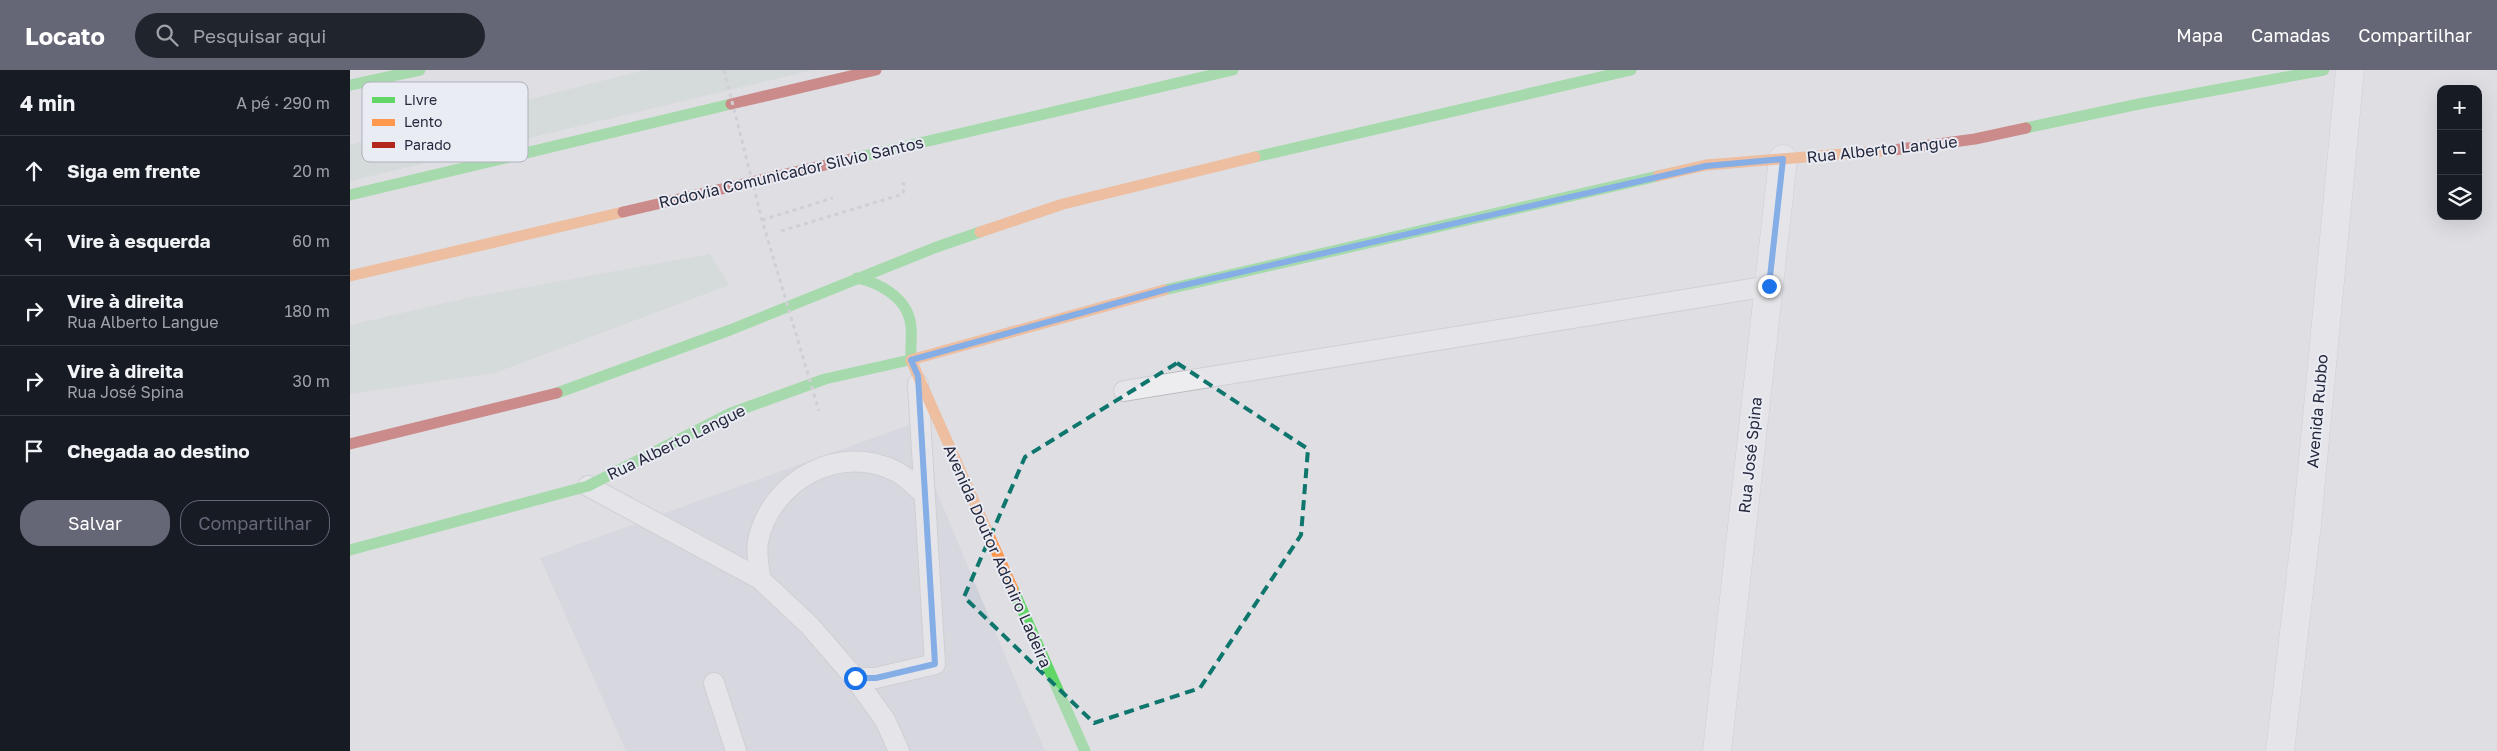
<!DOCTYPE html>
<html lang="pt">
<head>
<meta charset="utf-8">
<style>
	:root { --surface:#171b24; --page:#20242c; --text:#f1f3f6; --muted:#9ea1a6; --line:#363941; --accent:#666776 }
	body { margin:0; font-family:"Golos Text",sans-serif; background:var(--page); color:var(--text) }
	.controls { position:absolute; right:15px; top:15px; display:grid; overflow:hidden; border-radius:10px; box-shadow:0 5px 20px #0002 }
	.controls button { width:45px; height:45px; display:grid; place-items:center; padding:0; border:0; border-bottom:1px solid var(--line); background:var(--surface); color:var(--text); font:25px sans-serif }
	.stop { position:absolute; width:15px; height:15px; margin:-11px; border:4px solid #1a73e8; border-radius:50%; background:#fff }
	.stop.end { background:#1a73e8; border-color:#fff; box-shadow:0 1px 5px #0008 }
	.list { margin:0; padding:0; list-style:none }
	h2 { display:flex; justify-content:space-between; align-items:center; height:65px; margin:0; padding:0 20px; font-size:21px }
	h2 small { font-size:16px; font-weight:400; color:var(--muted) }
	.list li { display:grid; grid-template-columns:32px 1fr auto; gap:15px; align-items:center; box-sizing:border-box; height:70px; padding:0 20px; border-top:1px solid var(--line) }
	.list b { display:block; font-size:19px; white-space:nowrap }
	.list p { margin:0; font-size:16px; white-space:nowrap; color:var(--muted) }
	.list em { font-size:16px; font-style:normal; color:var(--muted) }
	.actions { display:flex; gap:10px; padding:15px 20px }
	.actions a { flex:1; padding:11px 0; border:1px solid var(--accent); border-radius:20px; text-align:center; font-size:18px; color:var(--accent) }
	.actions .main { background:var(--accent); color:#fff }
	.icon { flex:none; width:28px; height:28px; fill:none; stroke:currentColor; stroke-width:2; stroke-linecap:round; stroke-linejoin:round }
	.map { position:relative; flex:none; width:2147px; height:681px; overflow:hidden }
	header { display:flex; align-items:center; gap:30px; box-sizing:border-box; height:70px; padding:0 25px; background:var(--accent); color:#fff }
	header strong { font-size:24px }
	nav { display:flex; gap:28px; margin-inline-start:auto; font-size:18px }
	.search { width:350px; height:45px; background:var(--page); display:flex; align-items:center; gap:12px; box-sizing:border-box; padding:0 18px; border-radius:28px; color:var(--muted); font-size:19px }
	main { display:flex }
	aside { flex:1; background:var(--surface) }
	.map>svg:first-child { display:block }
	.built { fill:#cfd1da }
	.green { fill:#cbd6ce }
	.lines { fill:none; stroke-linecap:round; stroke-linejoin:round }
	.lane-casing { stroke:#bcbcc1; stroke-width:22 }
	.street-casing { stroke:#bcbcc1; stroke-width:29 }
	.path { stroke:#bdbdc3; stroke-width:3; stroke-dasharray:4 4; stroke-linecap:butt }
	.lane { stroke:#ededf0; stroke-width:20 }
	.street { stroke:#ededf0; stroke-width:28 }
	.fast { stroke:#63d668; stroke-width:11 }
	.slow { stroke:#ff974d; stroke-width:11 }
	.jam { stroke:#b3261e; stroke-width:11 }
	.path-bridge { stroke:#bdbdc3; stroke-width:3; stroke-dasharray:4 4; stroke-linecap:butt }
	.route { stroke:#1a73e8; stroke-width:6 }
	.marked { fill:none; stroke:#0f766e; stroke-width:4; stroke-dasharray:10 6; stroke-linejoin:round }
	.labels { text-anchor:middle; stroke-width:4; stroke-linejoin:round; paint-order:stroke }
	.street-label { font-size:16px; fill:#26273c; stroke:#eaecf4 }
	.key { fill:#eaecf4; stroke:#afb1bd; stroke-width:1 }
	.key-label { font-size:14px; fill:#26273c }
</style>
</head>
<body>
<header>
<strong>Locato</strong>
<div class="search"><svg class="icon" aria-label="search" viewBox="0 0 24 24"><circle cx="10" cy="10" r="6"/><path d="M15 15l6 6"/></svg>Pesquisar aqui</div>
<nav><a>Mapa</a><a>Camadas</a><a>Compartilhar</a></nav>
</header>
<main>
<aside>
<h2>4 min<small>A pé · 290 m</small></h2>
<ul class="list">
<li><svg class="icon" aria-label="ahead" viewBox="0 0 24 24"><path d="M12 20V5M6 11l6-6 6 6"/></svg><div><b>Siga em frente</b></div><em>20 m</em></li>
<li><svg class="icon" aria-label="left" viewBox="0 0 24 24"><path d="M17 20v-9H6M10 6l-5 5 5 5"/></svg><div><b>Vire à esquerda</b></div><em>60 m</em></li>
<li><svg class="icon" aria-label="right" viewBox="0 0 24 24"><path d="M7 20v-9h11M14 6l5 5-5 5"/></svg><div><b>Vire à direita</b><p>Rua Alberto Langue</p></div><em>180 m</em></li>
<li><svg class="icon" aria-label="right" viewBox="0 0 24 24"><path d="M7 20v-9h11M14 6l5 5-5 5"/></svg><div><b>Vire à direita</b><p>Rua José Spina</p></div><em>30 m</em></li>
<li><svg class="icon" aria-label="arrive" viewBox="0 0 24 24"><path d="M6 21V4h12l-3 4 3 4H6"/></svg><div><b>Chegada ao destino</b></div></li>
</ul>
<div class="actions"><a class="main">Salvar</a><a>Compartilhar</a></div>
</aside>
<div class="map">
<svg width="2147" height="681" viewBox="0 0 2147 681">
	<rect width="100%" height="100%" fill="#dedee3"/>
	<!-- built -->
	<path class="built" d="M559,355l136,326h-419l-86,-193z"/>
	<!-- green -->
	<path class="green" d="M295,0h168l-463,111v-36z
		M360,184l19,31 -234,88 -145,21v-69l117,-27z"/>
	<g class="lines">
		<defs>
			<path id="lane" d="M774,321l645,-105
				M238,416l172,93 50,47 45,52 30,42 14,31
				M410,509c-1,-11 -4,-26 -2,-38 13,-61 82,-99 139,-69 10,5 19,15 27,22
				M505,608h21l59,-14 -17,-280
				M364,613l22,68"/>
			<path id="street" d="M1367,681l66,-592
				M1930,681l27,-228 43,-453"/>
		</defs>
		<!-- lane casing -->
		<use href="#lane" class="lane-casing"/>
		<!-- street casing -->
		<use href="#street" class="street-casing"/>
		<!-- path -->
		<path class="path" d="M412,150l71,-22
			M431,161l122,-37 1,-10 -5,-2"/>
		<!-- lane -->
		<use href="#lane" class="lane"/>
		<!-- street -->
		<use href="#street" class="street"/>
		<!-- fast -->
		<path class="fast" d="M0,15l70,-15
			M1676,58l113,-24 185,-34
			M905,87l376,-87
			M501,89l382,-89
			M0,125l381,-91
			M507,208c22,5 47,18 53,42 3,13 0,27 1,40
			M814,220l494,-114
			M207,323l173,-63 204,-82 46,-16
			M0,480l238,-64 143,-73 94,-34 89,-20
			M663,519l72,162"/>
		<!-- slow -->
		<path class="slow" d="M1308,106l48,-11 187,-15
			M630,162l83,-28 192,-47
			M0,206l273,-64
			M564,289l250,-69
			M561,290l102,229"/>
		<!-- jam -->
		<path class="jam" d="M381,34l145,-34
			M1543,80l82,-11 51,-11
			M273,142l228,-53
			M0,374l207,-51"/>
		<!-- path-bridge -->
		<path class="path-bridge" d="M374,0l38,150 57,191"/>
	</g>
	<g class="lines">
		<!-- route -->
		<path class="route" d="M505,608h21l59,-14 -17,-288 -7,-16 260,-72 535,-122 77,-7 -14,127"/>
	</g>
	<!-- marked area -->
	<path d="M0 0H2147V681H0ZM827,293l131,86 -7,86 -101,153 -106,35 -130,-126 61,-140z" fill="#dedee3" fill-opacity=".55" fill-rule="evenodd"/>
	<path class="marked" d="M827,293l131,86 -7,86 -101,153 -106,35 -130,-126 61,-140z"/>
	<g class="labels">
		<!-- street labels -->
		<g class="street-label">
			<text transform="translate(1532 79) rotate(-6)" y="6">Rua Alberto Langue</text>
			<text transform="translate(441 102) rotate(-13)" y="6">Rodovia Comunicador Silvio Santos</text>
			<text transform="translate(1967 341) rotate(-85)" y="6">Avenida Rubbo</text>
			<text transform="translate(326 372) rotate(-26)" y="6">Rua Alberto Langue</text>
			<text transform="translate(1400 385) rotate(-84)" y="6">Rua José Spina</text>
			<text transform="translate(648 486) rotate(66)" y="6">Avenida Doutor Adoniro Ladeira</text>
		</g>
	</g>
	<!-- legend -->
	<rect x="12" y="12" width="166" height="80" rx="8" class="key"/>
	<rect x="22" y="27" width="23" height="6" fill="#63d668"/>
	<rect x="22" y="49" width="23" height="7" fill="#ff974d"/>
	<rect x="22" y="72" width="23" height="6" fill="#b3261e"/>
	<g class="key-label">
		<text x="54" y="35">Livre</text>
		<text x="54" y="57">Lento</text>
		<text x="54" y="80">Parado</text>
	</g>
</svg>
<div class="controls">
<button>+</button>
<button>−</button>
<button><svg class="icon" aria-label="layers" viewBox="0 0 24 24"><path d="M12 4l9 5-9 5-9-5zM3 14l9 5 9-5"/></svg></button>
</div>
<div class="stop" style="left:505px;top:608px"></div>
<div class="stop end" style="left:1419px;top:216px"></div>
</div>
</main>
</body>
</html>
